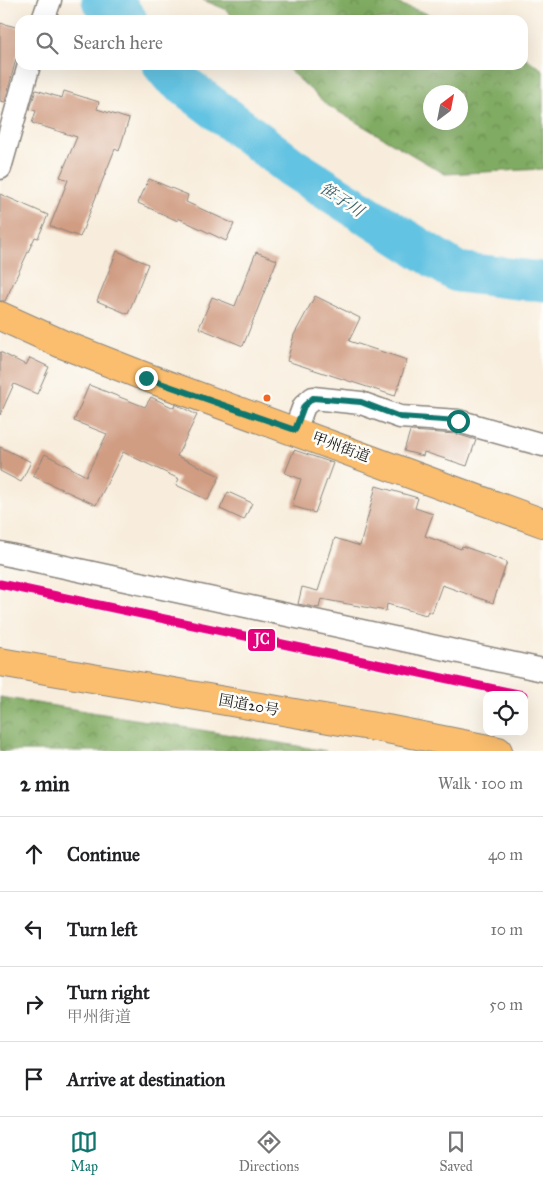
<!DOCTYPE html>
<html lang="en">
<head>
<meta charset="utf-8">
<style>
	:root { --surface:#fff; --page:#f2f2f2; --text:#202124; --muted:#757577; --line:#e0e0e0; --accent:#0f766e }
	body { margin:0; font-family:"IM FELL Great Primer","Noto Serif JP",serif; background:var(--page); color:var(--text) }
	.controls { position:absolute; right:15px; bottom:15px; display:grid; overflow:hidden; border-radius:10px; box-shadow:0 5px 20px #0002 }
	.controls button { width:45px; height:45px; display:grid; place-items:center; padding:0; border:0; border-bottom:1px solid var(--line); background:var(--surface); color:var(--text); font:25px sans-serif }
	.compass { position:absolute; left:423px; top:85px; width:45px; height:45px; border-radius:50%; background:var(--surface); box-shadow:0 5px 20px #0002; rotate:32deg }
	.stop { position:absolute; width:15px; height:15px; margin:-11px; border:4px solid #0f766e; border-radius:50%; background:#fff }
	.stop.end { background:#0f766e; border-color:#fff; box-shadow:0 1px 5px #0008 }
	.list { margin:0; padding:0; list-style:none }
	h2 { display:flex; justify-content:space-between; align-items:center; height:65px; margin:0; padding:0 20px; font-size:21px }
	h2 small { font-size:16px; font-weight:400; color:var(--muted) }
	.list li { display:grid; grid-template-columns:32px 1fr auto; gap:15px; align-items:center; box-sizing:border-box; height:75px; padding:0 20px; border-top:1px solid var(--line) }
	.list b { display:block; font-size:19px; white-space:nowrap }
	.list p { margin:0; font-size:16px; white-space:nowrap; color:var(--muted) }
	.list em { font-size:16px; font-style:normal; color:var(--muted) }
	.icon { flex:none; width:28px; height:28px; fill:none; stroke:currentColor; stroke-width:2; stroke-linecap:round; stroke-linejoin:round }
	.map { position:relative; flex:none; width:543px; height:751px; overflow:hidden }
	.search { position:absolute; background:var(--surface); box-shadow:0 5px 20px #0002; left:15px; right:15px; top:15px; height:55px; display:flex; align-items:center; gap:12px; box-sizing:border-box; padding:0 18px; border-radius:15px; color:var(--muted); font-size:19px }
	.sheet { height:365px; background:var(--surface) }
	nav { display:flex; justify-content:space-around; align-items:center; box-sizing:border-box; height:70px; border-top:1px solid var(--line); background:var(--surface); font-size:14px; color:var(--muted) }
	nav a { display:grid; justify-items:center; gap:2px }
	nav .on { color:var(--accent) }
	.map>svg:first-child { display:block }
	.forest { fill:url(#forest-crowns); stroke:#4e643f; fill-rule:evenodd }
	.lines { fill:none; stroke-linecap:round; stroke-linejoin:round }
	.river { stroke:#64c3e2; stroke-width:41 }
	.building { fill:#d09c82 }
	.minor-casing { stroke:#8a847c; stroke-width:25 }
	.major-casing { stroke:#8a847c; stroke-width:30 }
	.highway-casing { stroke:#8a847c; stroke-width:30 }
	.minor { stroke:#fff; stroke-width:22 }
	.major { stroke:#fbbe6e; stroke-width:28 }
	.highway { stroke:#fbbe6e; stroke-width:28 }
	.rail-1-casing { stroke:#fdfcf7; stroke-width:12 }
	.rail-1 { stroke:#e5007d; stroke-width:9 }
	.route { stroke:#0f766e; stroke-width:6 }
	.bus-dot { fill:#f26522; stroke:#fdfcf7; stroke-width:2 }
	.labels { text-anchor:middle; stroke-width:5; stroke-linejoin:round; paint-order:stroke }
	.street-label { font-size:15px; fill:#1c1c1c; stroke:#fdfcf7 }
	.water-label { font-size:16px; font-style:italic; fill:#395f6b; stroke:#fdfcf7 }
	.line-badge { stroke:#fdfcf7; stroke-width:2 }
	.badge-label { font-size:14px; text-anchor:middle; font-weight:bold; fill:#fff }
</style>
</head>
<body>
<div class="map">
<svg width="543" height="751" viewBox="0 0 543 751">
	<defs>
		<pattern id="forest-crowns" width="20" height="18" patternUnits="userSpaceOnUse" patternTransform="scale(1.25)"><rect width="20" height="18" fill="#80ab62"/><path d="M2 6a3 3 0 1 1 6 0M12 15a3 3 0 1 1 6 0" fill="none" stroke="#688a50"/></pattern>
	</defs>
	<rect width="100%" height="100%" fill="#fdfcf7"/>
	<filter id="ink" filterUnits="userSpaceOnUse"><feTurbulence type="fractalNoise" baseFrequency=".02" numOctaves="2"/><feDisplacementMap in="SourceGraphic" scale="10" xChannelSelector="R" yChannelSelector="G"/><feConvolveMatrix kernelMatrix="1 2 1 2 8 2 1 2 1" color-interpolation-filters="sRGB"/></filter>
	<filter id="wash" filterUnits="userSpaceOnUse"><feTurbulence type="fractalNoise" baseFrequency=".0096" numOctaves="4" result="noise"/><feDisplacementMap in="SourceGraphic" scale="20" xChannelSelector="R" yChannelSelector="G"/><feGaussianBlur stdDeviation="1.12" result="paint"/><feColorMatrix in="noise" values="0 0 0 0 0 0 0 0 0 0 0 0 0 0 0 0 0 1.4 0 .05"/><feComposite in="paint" operator="in"/></filter>
	<g filter="url(#wash)">
		<rect width="100%" height="100%" fill="#f8eddc"/>
		<!-- forest -->
		<path class="forest" d="M203,0h185l57,20h-209l-11,-11z
			M523,56l20,14v99l-98,5 -118,-69 -43,-40h239zM460,92v30h-30v-30z
			M0,697l292,48 34,6h-326z"/>
		<g class="lines">
			<!-- river -->
			<path class="river" d="M102,0l19,13 6,7
				M163,65l9,11 121,92 164,104 86,10"/>
		</g>
		<g id="blocks">
			<!-- building -->
			<path class="building" d="M0,23l20,5v15l-15,59 -5,-1z
				M36,90l26,8 2,-7 35,11 -2,7 32,10 -10,32 -4,-2 -35,88 -30,-11 18,-46 -8,-3 17,-40 -45,-14 4,-12 -6,-2z
				M149,179l39,16 -2,7 48,22 -8,17 -48,-23v3l-40,-18z
				M0,194l48,21 -10,23 -3,-1 -30,64h-5z
				M117,251l31,13 -20,50 -31,-13z
				M256,252l21,8 -34,86 -44,-18 13,-31 23,9z
				M315,296l45,22 -11,23 58,19 -12,36 -108,-35 7,-26z
				M0,352l26,13 4,-7 19,9 -12,27 -23,-10 -14,31z
				M89,385l56,22 6,-10 23,11 1,-4 22,11 -20,41 43,20 -12,24 -32,-15 3,-6 -56,-27 -27,53 -63,-29 12,-22 41,22 21,-42 -33,-13z
				M410,431l46,3 20,6 -9,26 -43,-14 -1,4 -19,-5z
				M0,447l31,15 -10,20 -21,-11z
				M294,450l39,13 -18,50 -23,-7 9,-27 -16,-6z
				M376,486l42,12 -3,10 18,6 -8,22 36,13 1,-3 45,16 -14,41 -51,-18 -10,28 -4,-2 -2,4 -39,-11 -1,7 -65,-12 -2,9 -21,-4 4,-17 16,4 17,-53 25,8z
				M228,492l24,11 -8,17 -24,-11z"/>
		</g>
	</g>
	<g filter="url(#ink)">
		<use href="#blocks" fill-opacity="0" stroke="#8a847c" stroke-width="1"/>
		<g class="lines">
			<defs>
				<path id="minor" d="M43,20l7,-20
					M0,168l29,-103
					M295,430l9,-24 9,-8 48,5 39,14 58,4 85,24
					M0,553l543,117"/>
				<path id="major" d="M0,316l62,28 84,33 397,146"/>
				<path id="highway" d="M0,662l387,67 111,22"/>
			</defs>
			<!-- minor casing -->
			<use href="#minor" class="minor-casing"/>
			<!-- major casing -->
			<use href="#major" class="major-casing"/>
			<!-- highway casing -->
			<use href="#highway" class="highway-casing"/>
			<!-- minor -->
			<use href="#minor" class="minor"/>
			<!-- major -->
			<use href="#major" class="major"/>
			<!-- highway -->
			<use href="#highway" class="highway"/>
			<defs>
				<path id="rail-1" d="M0,584l523,111"/>
			</defs>
			<!-- rail-1 casing -->
			<use href="#rail-1" class="rail-1-casing"/>
			<!-- rail-1 -->
			<use href="#rail-1" class="rail-1"/>
		</g>
	</g>
	<g class="lines" filter="url(#ink)">
		<!-- route -->
		<path class="route" d="M146,378l149,52 9,-24 9,-8 48,4 39,15 58,4"/>
	</g>
	<!-- markers -->
	<circle class="bus-dot" cx="267" cy="398" r="4.5"/>
	<g class="labels">
		<!-- street labels -->
		<g class="street-label">
			<text transform="translate(341 447) rotate(20)" y="5">甲州街道</text>
			<text transform="translate(249 705) rotate(10)" y="5">国道20号</text>
		</g>
		<!-- water labels -->
		<g class="water-label">
			<text transform="translate(342 199) rotate(33)" y="6">笹子川</text>
		</g>
	</g>
	<rect class="line-badge" x="247" y="628" width="29" height="24" rx="5" fill="#e5007d"/>
	<g class="badge-label">
		<text x="262" y="644">JC</text>
	</g>
</svg>
<div class="controls">
<button><svg class="icon" aria-label="locate" viewBox="0 0 24 24"><circle cx="12" cy="12" r="6"/><path d="M12 2v4M12 18v4M2 12h4M18 12h4"/></svg></button>
</div>
<svg class="compass" viewBox="-18 -18 36 36"><path d="M0-13l5 13h-10z" fill="#e53935"/><path d="M0 13l5-13h-10z" fill="#757577"/></svg>
<div class="stop" style="left:458px;top:421px"></div>
<div class="stop end" style="left:146px;top:378px"></div>
<div class="search"><svg class="icon" aria-label="search" viewBox="0 0 24 24"><circle cx="10" cy="10" r="6"/><path d="M15 15l6 6"/></svg>Search here</div>
</div>
<section class="sheet">
<h2>2 min<small>Walk · 100 m</small></h2>
<ul class="list">
<li><svg class="icon" aria-label="ahead" viewBox="0 0 24 24"><path d="M12 20V5M6 11l6-6 6 6"/></svg><div><b>Continue</b></div><em>40 m</em></li>
<li><svg class="icon" aria-label="left" viewBox="0 0 24 24"><path d="M17 20v-9H6M10 6l-5 5 5 5"/></svg><div><b>Turn left</b></div><em>10 m</em></li>
<li><svg class="icon" aria-label="right" viewBox="0 0 24 24"><path d="M7 20v-9h11M14 6l5 5-5 5"/></svg><div><b>Turn right</b><p>甲州街道</p></div><em>50 m</em></li>
<li><svg class="icon" aria-label="arrive" viewBox="0 0 24 24"><path d="M6 21V4h12l-3 4 3 4H6"/></svg><div><b>Arrive at destination</b></div></li>
</ul>
</section>
<nav>
<a class="on"><svg class="icon" aria-label="map" viewBox="0 0 24 24"><path d="M3 6l6-2 6 2 6-2v14l-6 2-6-2-6 2zM9 4v14M15 6v14"/></svg>Map</a>
<a><svg class="icon" aria-label="directions" viewBox="0 0 24 24"><path d="M12 3l9 9-9 9-9-9zM9 14v-3h6M13 9l2 2-2 2"/></svg>Directions</a>
<a><svg class="icon" aria-label="saved" viewBox="0 0 24 24"><path d="M7 4h10v16l-5-4-5 4z"/></svg>Saved</a>
</nav>
</body>
</html>
